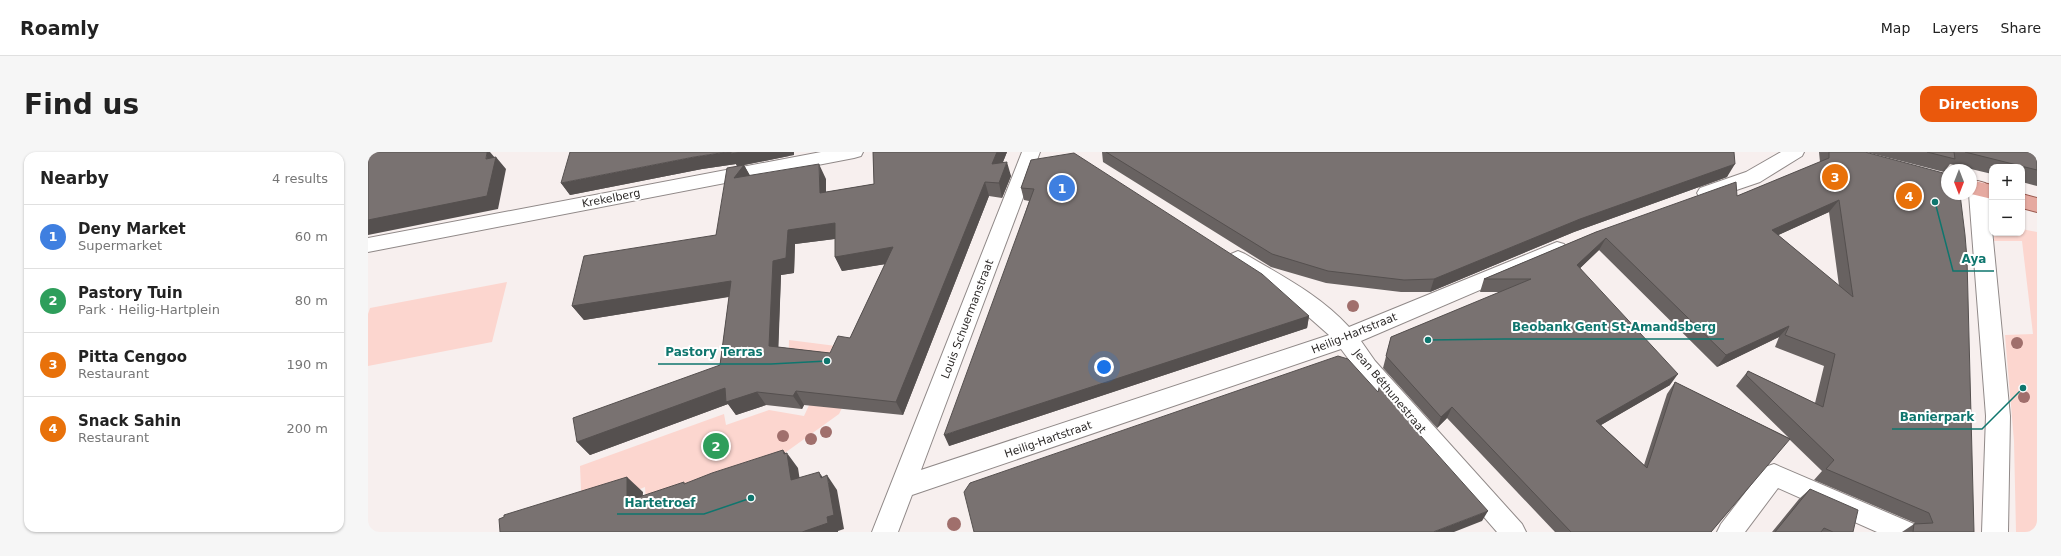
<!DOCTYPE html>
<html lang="en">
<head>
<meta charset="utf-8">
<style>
	:root { --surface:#fff; --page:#f6f6f6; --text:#222; --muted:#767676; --line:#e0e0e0; --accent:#ea580c }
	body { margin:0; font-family:"DejaVu Sans",sans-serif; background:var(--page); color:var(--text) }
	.controls { position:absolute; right:12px; top:12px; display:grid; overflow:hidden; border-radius:8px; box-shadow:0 1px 3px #0004 }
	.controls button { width:36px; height:36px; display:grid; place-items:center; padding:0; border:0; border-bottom:1px solid var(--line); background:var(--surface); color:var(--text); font:20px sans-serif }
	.compass { position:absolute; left:1573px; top:12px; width:36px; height:36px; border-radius:50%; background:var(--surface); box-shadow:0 1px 3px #0004; rotate:180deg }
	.you { position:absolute; left:736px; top:215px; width:14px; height:14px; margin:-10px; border:3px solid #fff; border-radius:50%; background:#1a73e8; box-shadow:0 0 0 6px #1a73e833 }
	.badge { display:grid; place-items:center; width:26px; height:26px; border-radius:50%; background:var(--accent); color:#fff; font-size:13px; font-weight:700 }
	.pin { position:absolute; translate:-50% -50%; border:2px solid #fff; box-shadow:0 1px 4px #0006 }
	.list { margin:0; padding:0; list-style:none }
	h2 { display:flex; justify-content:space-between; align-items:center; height:52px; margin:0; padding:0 16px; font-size:17px }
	h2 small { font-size:13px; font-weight:400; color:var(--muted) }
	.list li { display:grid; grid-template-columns:26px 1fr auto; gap:12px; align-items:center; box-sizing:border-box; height:64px; padding:0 16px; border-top:1px solid var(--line) }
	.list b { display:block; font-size:15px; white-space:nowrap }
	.list p { margin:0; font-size:13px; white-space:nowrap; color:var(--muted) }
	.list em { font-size:13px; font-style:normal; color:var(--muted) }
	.map { position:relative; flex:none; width:1669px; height:380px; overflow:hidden; border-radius:12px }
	header { display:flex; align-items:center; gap:24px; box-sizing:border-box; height:56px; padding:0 20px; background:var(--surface); border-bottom:1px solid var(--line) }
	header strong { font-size:19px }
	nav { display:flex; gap:22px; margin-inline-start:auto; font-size:14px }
	.intro { display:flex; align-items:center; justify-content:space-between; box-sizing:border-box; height:96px; padding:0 24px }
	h1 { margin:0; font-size:28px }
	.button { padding:10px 18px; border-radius:12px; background:var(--accent); color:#fff; font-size:14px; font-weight:700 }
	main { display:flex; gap:24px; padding:0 24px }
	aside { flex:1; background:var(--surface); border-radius:12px; box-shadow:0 1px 3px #0004 }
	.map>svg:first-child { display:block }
	.green { fill:#fcd6cf }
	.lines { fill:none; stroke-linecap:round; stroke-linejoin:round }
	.minor-casing { stroke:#908988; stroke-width:2 }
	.major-casing { stroke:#9a584d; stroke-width:2 }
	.minor { fill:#fff; fill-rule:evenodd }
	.major { fill:#e5a9a0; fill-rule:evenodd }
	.tree { fill:#a06f6c }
	.wall { fill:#686261; fill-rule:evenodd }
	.shaded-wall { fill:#55504f }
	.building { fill:#797271; stroke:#55504f; fill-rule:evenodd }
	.labels { text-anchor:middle; stroke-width:4; stroke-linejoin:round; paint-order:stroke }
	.street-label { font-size:11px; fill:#2e2b2a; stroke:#fff }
	.leader { fill:none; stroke:#0f766e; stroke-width:1.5 }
	.callout-dot { fill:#0f766e; stroke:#fff; stroke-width:1.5 }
	.callout-label { font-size:12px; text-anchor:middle; font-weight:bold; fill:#0f766e; stroke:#fff; stroke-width:4; stroke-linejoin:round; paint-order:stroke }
</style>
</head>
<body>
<header>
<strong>Roamly</strong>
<nav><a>Map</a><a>Layers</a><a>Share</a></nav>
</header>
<div class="intro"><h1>Find us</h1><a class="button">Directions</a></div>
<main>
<aside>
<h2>Nearby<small>4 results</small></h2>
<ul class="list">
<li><span class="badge" style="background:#3f7fe0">1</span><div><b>Deny Market</b><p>Supermarket</p></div><em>60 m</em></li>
<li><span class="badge" style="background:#2e9e5b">2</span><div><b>Pastory Tuin</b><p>Park · Heilig-Hartplein</p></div><em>80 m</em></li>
<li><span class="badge" style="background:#e8710a">3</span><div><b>Pitta Cengoo</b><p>Restaurant</p></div><em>190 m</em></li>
<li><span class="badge" style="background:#e8710a">4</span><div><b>Snack Sahin</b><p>Restaurant</p></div><em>200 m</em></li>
</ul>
</aside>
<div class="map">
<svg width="1669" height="380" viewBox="0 0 1669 380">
	<rect width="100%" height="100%" fill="#f7efee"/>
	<!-- green -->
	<path class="green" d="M1654,77l15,3v300h-21l-2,-91 -9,-106 28,-1 -11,-93h-28v-8h28z
		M139,130l-15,60 -124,24v-52l2,-6z
		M421,188l55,7 -56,33z
		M444,247l32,5 -5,10 -64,46 -128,52 -2,-25 -63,25 -2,-46 144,-52 2,11 43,-15 35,6z"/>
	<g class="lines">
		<defs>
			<path id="minor" d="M453,0h42l-2,4 -7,2 -486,94v-14z
				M654,0h18l-119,318 408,-135 -34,-30 -64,-41 -3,-5 3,-5 7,-3 7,3c37,22 75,41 104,73l208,-85 7,2 3,5 -3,5 -203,87 14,20 147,163 4,8h-29l-138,-159 -18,-24 -429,146 -14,37h-26z
				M1413,0h23l-2,4 -42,26 -53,18 -7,-2 -3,-5 3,-5 46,-16z
				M1610,29l7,2 3,5 22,228 -2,116h-26l4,-116 -17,-222h2v-11z
				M1406,312l140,60 4,8h-41l-99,-44 -33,44h-28l4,-8 44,-57z"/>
			<path id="major" d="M1603,28l21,5v14l-21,-5z
				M1654,42l15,4v14l-15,-4z"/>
		</defs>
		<!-- minor casing -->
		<use href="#minor" class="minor-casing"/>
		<!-- major casing -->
		<use href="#major" class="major-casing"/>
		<!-- minor -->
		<use href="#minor" class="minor"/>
		<!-- major -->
		<use href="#major" class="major"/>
	</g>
	<!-- trees -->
	<g class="tree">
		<circle cx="985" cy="154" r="6"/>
		<circle cx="1649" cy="191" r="6"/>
		<circle cx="1656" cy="245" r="6"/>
		<circle cx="458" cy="280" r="6"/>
		<circle cx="415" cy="284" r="6"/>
		<circle cx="443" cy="287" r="6"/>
		<circle cx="586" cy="372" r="7"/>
	</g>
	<!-- wall -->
	<path class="wall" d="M505,0h134l-4,10 8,14 -9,22 -13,-2 -86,219 -99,-10 -2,4 -36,-4 -30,10 -8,-11 -138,51 -13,-13 143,-77 9,-68 -145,23 -12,-14 144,-71 21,-69 -1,-2 -34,5 -132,26 -9,-12 233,-28 -50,10 6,11 76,3v13l48,-8zM467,87v18l7,14 43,-7 -35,74 -20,15 -52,-6 3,-72 13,-2 1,-29z
		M734,0h632l-7,25 -153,55 -144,60h-29l-75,-9 -55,-16 -168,-105z
		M1451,0h46l109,380h-72l12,-8 1,-1 -101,-43 8,-9 -33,-32 -78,93h-156l-108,-114 -10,10 -54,-60 8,-31 110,-45h-21l4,-13 112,-47 141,-36 83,-34zM1461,60l10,74 -61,-51zM1231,98l118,117 62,-30 -4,10 49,19 -9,37 -67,-32 -12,15 53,52 -114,-56 -8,12 -23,71 -43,-40 69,-40 -90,-117z
		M1498,0h171v34l-15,-4v-15h-30v7l-42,-10 -6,8z
		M663,8l278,156 -2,12 -358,118 80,-245 -5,-1 -3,-12z
		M1442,337l43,43h-81l27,-33z"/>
	<!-- shaded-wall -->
	<path class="shaded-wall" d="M119,0h3l6,7v-2l10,12 -8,40 -130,26v-15l118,-61z
		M359,0h67v3l-50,10 8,14 -18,-1 3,-12 -1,-2 -34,5 -132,26 -9,-12 133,-26z
		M629,0h10l-11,27 -4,-15z
		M639,10l4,14 -9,22 -3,-15z
		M451,12l7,15v28l-6,-14z
		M1367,12l-8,13 -153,55 -144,60 4,-13 146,-60z
		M617,30l4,14 -86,219 -7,-13z
		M1471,48l-10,12 -66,30 9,-12z
		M467,71l7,15 -47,6 -1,29 -13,2 -3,84 -9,-13 4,-85 15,-31z
		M1238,86l-7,12 -28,27 6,-12z
		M525,95l6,15 -57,9 -7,-14z
		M363,129l8,14 -155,25 -12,-14z
		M941,164l-2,12 -358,118 -5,-11z
		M1421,174l-10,11 -62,30 9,-12z
		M1310,222l-8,11 -81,47 7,-11z
		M357,236l32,4 9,13 -30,10 -8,-11 -138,51 -13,-13z
		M428,239l8,14 -2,4 -9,-13z
		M1084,255l-5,11 -10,10 4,-11z
		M415,298l5,6 -1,-3 11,15 4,26 -11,-14z
		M451,320l10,14 -2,-11 10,15 7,39 -6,2v1h-36l19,-54z
		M259,325l16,15 -1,23 -15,-14z
		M1120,359l-6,10 -28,11h-21z"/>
	<!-- building -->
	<path class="building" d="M0,0h119l-1,7 10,-2 -9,39 -119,24z
		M202,0h157l-33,5 -133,26z
		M363,0h10l-10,2z
		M505,0h124l-5,12 15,-2 -8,21 -14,-1 -89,220 -100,-11 -3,5 -36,-4 -31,10 -1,-14 -148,54 -4,-24 147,-53 11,-84 -159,25 12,-50 132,-21 11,-67 17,-3 -10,13 85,-14 1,29 54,-9zM467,71v34l58,-10 -43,91 -12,-2 -8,17 -61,-7 4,-85 13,-3 2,-28z
		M738,0h628l1,12 -155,55 -146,60 -30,1 -76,-9 -56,-17z
		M1461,0h36l82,22v20h13l5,41 2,24 7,273h-61l1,-8 19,-1 -4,-10 -103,-44 8,-9 -88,-85 2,-4 75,36 12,-53 -50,-19 4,-9 -63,29 -120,-117 -29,27 101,109 -82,47 51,47 28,-86 115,57 -79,93h-140l-119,-125 -11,10 -55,-61 5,-19 140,-58h-47l112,-47 140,-50 1,14 92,-38zM1471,48l14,97 -81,-67z
		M1559,0h27l1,7z
		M1597,0h72v18z
		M706,1l188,121 47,42 -365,119 90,-246 -13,-1 10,-28z
		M970,204l10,3 30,33 2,-8 43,49 -3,2 68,76 -55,21h-459l-10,-40 6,-9z
		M415,298l1,4 3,-1 4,27 28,-8 2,6 6,-3 7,40 -7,2 1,6 -26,9h-302l-1,-13 5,-2v-2l123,-38v24l57,-19v2l28,-11z
		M1442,337l48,21 -5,22h-20l-9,-4 -3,4h-46z"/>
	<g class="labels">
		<!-- street labels -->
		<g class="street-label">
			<text transform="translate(243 46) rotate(-11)" y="4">Krekelberg</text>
			<text transform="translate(599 167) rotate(-69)" y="4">Louis Schuermanstraat</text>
			<text transform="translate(986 181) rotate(-22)" y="4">Heilig-Hartstraat</text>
			<text transform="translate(1022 239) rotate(50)" y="4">Jean Béthunestraat</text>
			<text transform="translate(680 287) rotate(-19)" y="4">Heilig-Hartstraat</text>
		</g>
	</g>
	<!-- callouts -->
	<path class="leader" d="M1567 50L1585 119H1626M1060 188L1136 187H1356M459 209L403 212H290M1655 236L1614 277H1524M383 346L336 362H249"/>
	<g class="callout-dot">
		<circle cx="1567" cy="50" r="4"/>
		<circle cx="1060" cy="188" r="4"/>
		<circle cx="459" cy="209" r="4"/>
		<circle cx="1655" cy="236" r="4"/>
		<circle cx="383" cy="346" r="4"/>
	</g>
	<g class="callout-label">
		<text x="1606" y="111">Aya</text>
		<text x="1246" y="179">Beobank Gent St-Amandsberg</text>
		<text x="346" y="204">Pastory Terras</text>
		<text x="1569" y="269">Banierpark</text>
		<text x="292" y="355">Hartetroef</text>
	</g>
</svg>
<div class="controls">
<button>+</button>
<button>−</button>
</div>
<svg class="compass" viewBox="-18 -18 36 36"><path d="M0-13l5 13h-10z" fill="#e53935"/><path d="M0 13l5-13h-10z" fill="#767676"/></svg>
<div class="you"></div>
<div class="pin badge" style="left:694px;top:36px;background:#3f7fe0">1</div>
<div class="pin badge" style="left:348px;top:294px;background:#2e9e5b">2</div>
<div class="pin badge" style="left:1467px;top:25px;background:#e8710a">3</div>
<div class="pin badge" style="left:1541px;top:44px;background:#e8710a">4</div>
</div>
</main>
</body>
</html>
